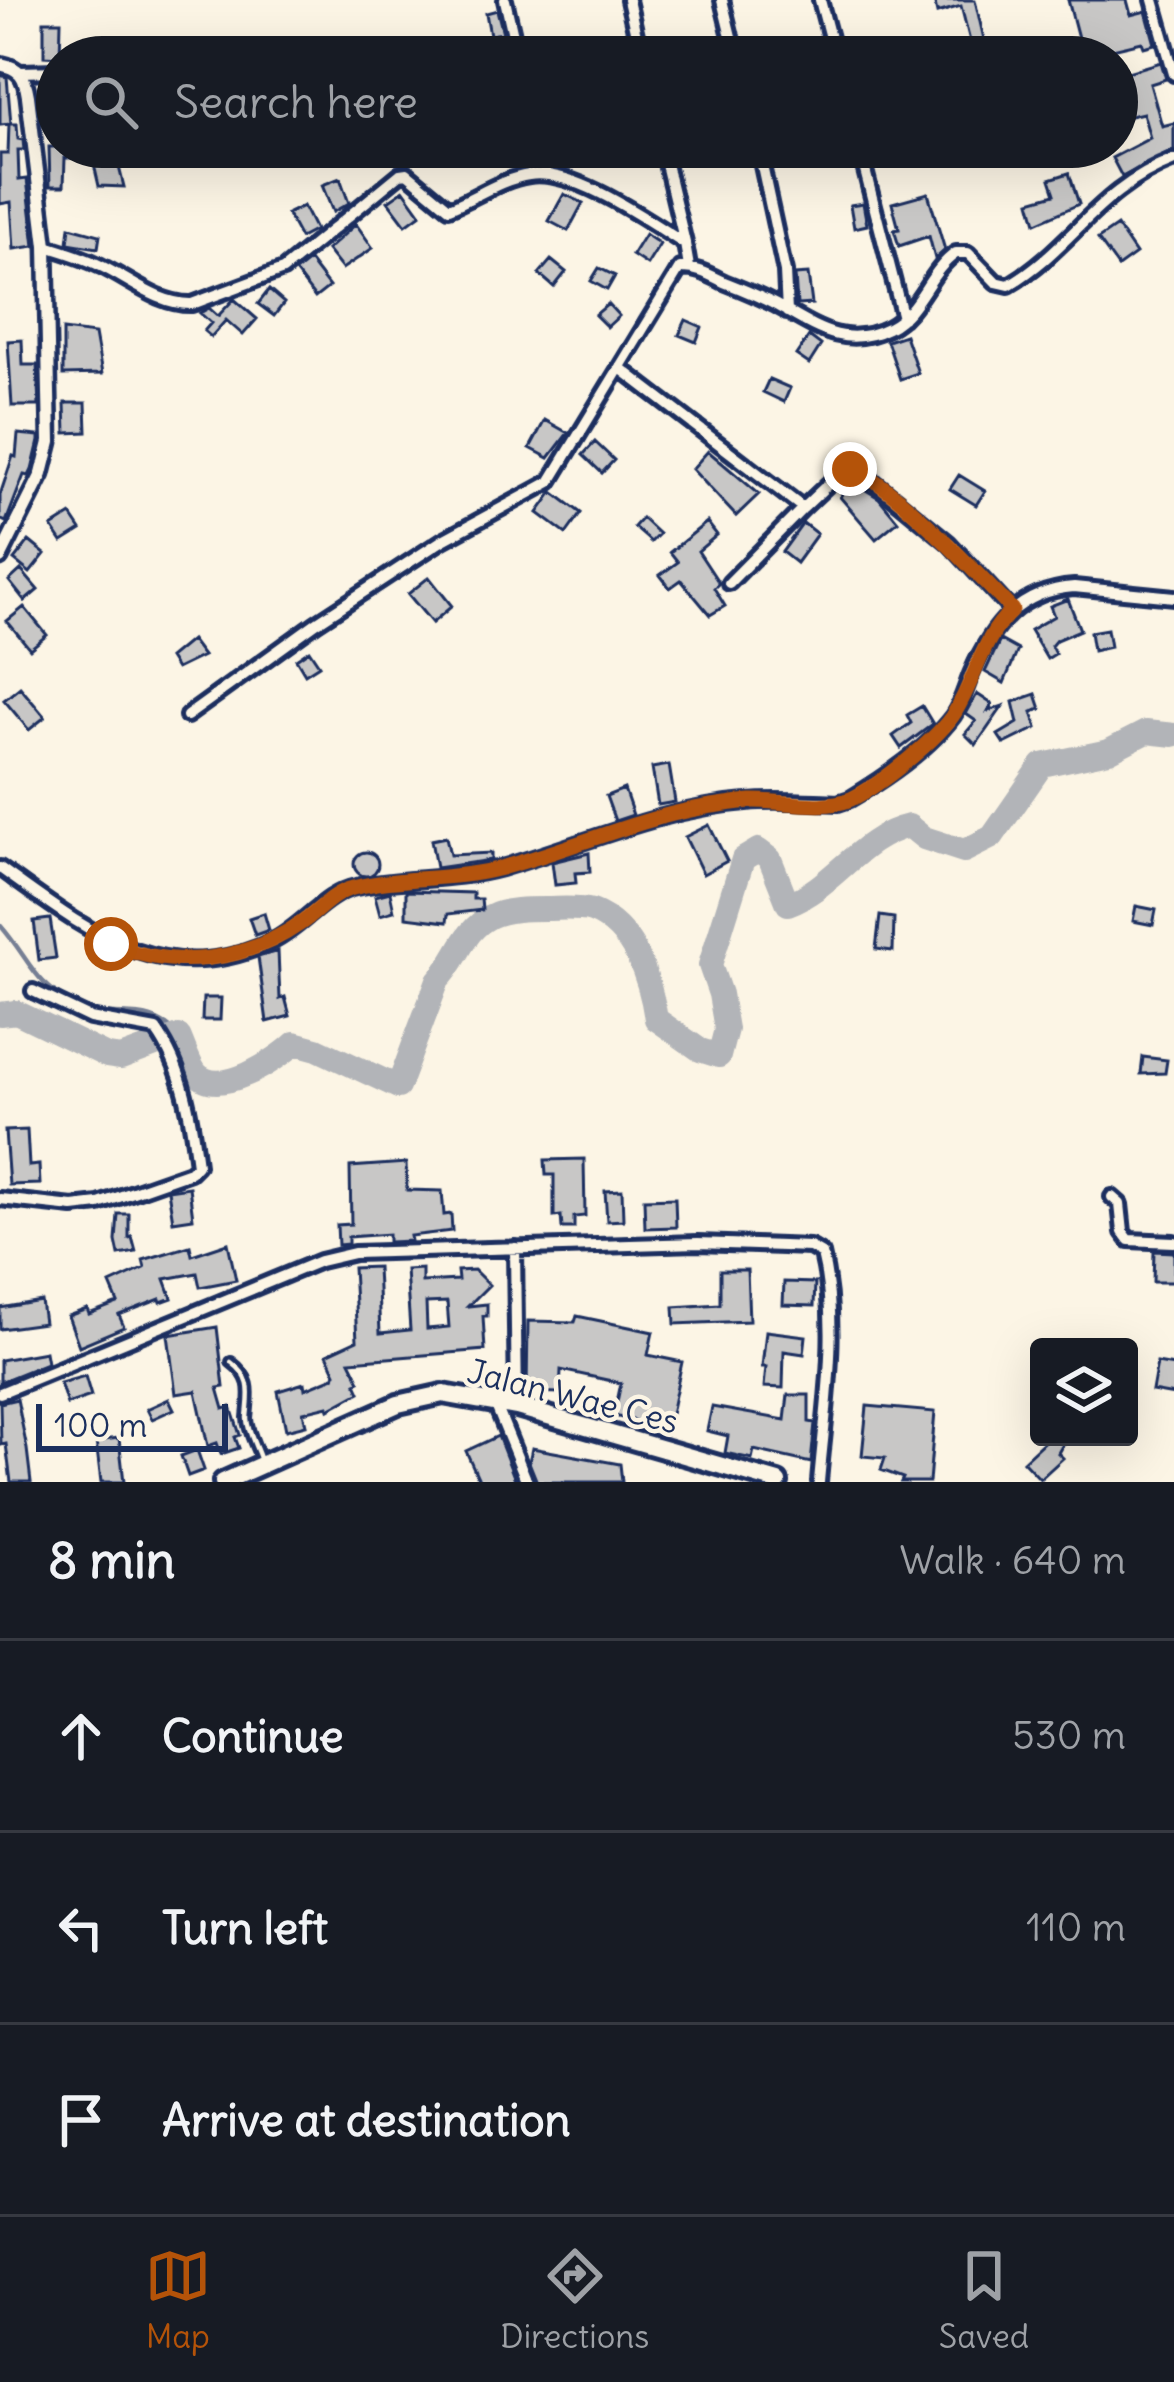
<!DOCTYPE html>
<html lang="en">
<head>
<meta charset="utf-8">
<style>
	:root { --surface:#171b24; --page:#242831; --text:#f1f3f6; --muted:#9ea1a6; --line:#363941; --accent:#b45309 }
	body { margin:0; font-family:Delius,sans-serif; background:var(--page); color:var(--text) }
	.controls { position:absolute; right:36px; bottom:36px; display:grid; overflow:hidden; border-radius:12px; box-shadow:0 12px 48px #0002 }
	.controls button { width:108px; height:108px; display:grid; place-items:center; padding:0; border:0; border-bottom:3px solid var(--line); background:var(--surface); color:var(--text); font:60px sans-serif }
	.scale { position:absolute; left:36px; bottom:30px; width:192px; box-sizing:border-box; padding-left:12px; border:6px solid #1b2f5e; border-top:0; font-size:33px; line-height:42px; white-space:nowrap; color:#1b2f5e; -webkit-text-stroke:9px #fcf5e5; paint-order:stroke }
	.stop { position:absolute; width:36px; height:36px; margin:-27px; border:9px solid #b45309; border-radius:50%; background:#fff }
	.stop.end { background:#b45309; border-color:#fff; box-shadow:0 3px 12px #0008 }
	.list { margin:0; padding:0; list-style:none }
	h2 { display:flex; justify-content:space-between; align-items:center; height:156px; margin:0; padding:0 48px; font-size:51px }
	h2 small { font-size:39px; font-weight:400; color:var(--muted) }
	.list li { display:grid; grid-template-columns:78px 1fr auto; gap:36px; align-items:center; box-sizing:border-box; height:192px; padding:0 48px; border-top:3px solid var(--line) }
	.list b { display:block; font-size:45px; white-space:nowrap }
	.list em { font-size:39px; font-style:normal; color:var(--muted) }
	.icon { flex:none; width:66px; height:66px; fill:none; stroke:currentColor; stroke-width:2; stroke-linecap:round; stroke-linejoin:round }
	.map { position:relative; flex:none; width:1174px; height:1482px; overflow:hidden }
	.search { position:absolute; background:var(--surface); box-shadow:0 12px 48px #0002; left:36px; right:36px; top:36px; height:132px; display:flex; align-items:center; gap:30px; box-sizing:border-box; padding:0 42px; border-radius:66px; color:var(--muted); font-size:45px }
	.sheet { height:732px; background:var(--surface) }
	nav { display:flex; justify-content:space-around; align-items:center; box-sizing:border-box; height:168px; border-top:3px solid var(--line); background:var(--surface); font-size:33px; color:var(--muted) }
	nav a { display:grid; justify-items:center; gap:6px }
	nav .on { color:var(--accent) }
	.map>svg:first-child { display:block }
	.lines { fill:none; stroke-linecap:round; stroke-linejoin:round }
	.stream { stroke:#767f94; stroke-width:4.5 }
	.river { stroke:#b2b4b8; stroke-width:24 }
	.building { fill:#c8c7c6; stroke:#1b2f5e; stroke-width:3; fill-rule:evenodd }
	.service-casing { stroke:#1b2f5e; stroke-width:14 }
	.minor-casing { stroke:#1b2f5e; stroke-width:20 }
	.tertiary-casing { stroke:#1b2f5e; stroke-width:21 }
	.trunk-casing { stroke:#1b2f5e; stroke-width:26 }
	.service { stroke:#fcf5e5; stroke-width:4.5 }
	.minor { stroke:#fcf5e5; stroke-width:10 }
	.tertiary { stroke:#fcf5e5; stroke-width:12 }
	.trunk { stroke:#fcf5e5; stroke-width:16 }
	.route { stroke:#b45309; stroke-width:15 }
	.labels { text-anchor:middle; stroke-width:9; stroke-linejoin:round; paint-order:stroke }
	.street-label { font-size:33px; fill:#1b2f5e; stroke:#fcf5e5 }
</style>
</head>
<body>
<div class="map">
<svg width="1174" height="1482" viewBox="0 0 1174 1482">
	<rect width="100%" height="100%" fill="#fcf5e5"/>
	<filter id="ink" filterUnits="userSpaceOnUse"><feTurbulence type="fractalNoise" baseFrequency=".00833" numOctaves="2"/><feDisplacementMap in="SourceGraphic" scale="24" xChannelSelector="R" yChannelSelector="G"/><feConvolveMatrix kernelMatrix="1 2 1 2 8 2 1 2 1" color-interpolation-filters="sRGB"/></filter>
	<g filter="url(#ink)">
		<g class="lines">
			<!-- stream -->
			<path class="stream" d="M0,925c30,34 32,58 76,80 38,20 70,-5 103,31"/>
			<!-- river -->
			<path class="river" d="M0,1014l16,-2 91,44 14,2 58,-22c5,11 10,28 17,37 23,26 81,-13 99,-30l22,6 81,38 40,-107c21,-20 24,-49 52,-63 15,-8 38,-8 55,-8 15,0 34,-2 47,2 42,16 58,68 64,108l44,31 19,6 7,-27 -6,-35 -10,-29 33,-106 15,-9 12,9 18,45c46,-17 71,-67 121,-78l15,12 40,13 28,-14 50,-72 67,-14 37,-19 28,3"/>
		</g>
		<!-- building -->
		<path class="building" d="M934,0h41l13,57h-14l-13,-51 -24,7z
			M1068,0h59l4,15 15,-4 9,33 -11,3 -2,-5 -30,7 2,8h-31z
			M497,10l6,23 -13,2 -4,-22z
			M44,21h17l-1,36 -16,-1z
			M1161,62l5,17 -16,5 12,42 12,-3v27l-52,27 -10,-19 38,-20 -7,-25 -26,6v-44z
			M0,75l7,2 4,47 -11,1z
			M9,124h8l1,15 5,1 1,10h-6l1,30 8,-1 8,67 -21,3 -3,-47 -11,2v-50h8z
			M49,147h21v11h-5l-1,28h-14z
			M90,147h24l10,40 -25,-1z
			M1069,173l10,31 -43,19 -6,-22 25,-7 -5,-15z
			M340,178l9,25 -16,9 -11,-27z
			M404,190l17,24 -15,11 -18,-24z
			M928,193l17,57 -10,9 -6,-23 -30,10 -5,-16 5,-1 -7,-26z
			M564,194l19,9 -15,28 -19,-10z
			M863,203l4,22 -13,3 -4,-23z
			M303,206l12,24 -15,8 -13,-24z
			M356,224l17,24 -31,21 -15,-19z
			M1117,226l19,28 -18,13 -20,-28z
			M70,227l30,8 -2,13 -30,-5z
			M645,234l15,10 -13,21 -15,-10z
			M551,260l15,12 -12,15 -15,-13z
			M309,261l20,26 -14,11 -20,-26z
			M599,268l16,8 -8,14 -16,-9z
			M808,274l4,30 -15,1 -2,-30z
			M269,290l15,13 -10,13 -16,-12z
			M234,299l23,20 -14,16 -17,-15 -15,17 -7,-6 7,-8 -11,-10 9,-5 9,8z
			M608,304l11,12 -12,11 -12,-12z
			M686,320l16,7 -6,15 -17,-7z
			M63,330l32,4 7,40 -39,1z
			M905,335l13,38 -18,6 -13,-38z
			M809,336l12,9 -12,19 -13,-9z
			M22,340l1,25h14l2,41h-27l-4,-65z
			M769,379l21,9 -6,14 -21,-10z
			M65,403h21l1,29 -21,1z
			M545,420l23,13 -19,25 -19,-10z
			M18,434l21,2v5l-7,29 -3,6 -5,-1 -18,47 -6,-3v-24l13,-39 3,1z
			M595,442l19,18 -12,13 -19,-18z
			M708,451l51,43 -23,22 -44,-47z
			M959,475l26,16 -9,14 -26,-16z
			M851,481l28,17 19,23 -22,18 -36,-42z
			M553,492l28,21 -15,21 -28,-21z
			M71,515l10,15 -19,12 -10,-15z
			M642,518l17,16 -8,8 -17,-15z
			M707,522l10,13 -19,16 21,32 -5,5 11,18 -15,9 -29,-35 -11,8 -10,-13 18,-13 -8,-10z
			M803,523l14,11 -21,29 -14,-11z
			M29,541l16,13 -15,19 -16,-13z
			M21,570l17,20 -13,11 -16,-20z
			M429,577l23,29 -20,17 -24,-29z
			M1068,599l12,31 -24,10 -5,6 4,8 -8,5 -17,-29 24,-14 -4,-10z
			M24,607l23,28 -17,14 -23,-28z
			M1107,629l3,18 -17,4 -3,-19z
			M191,640l12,16 -27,13 -7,-11z
			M1000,640l18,10 -14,33 -19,-11z
			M309,650l10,15 -14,9 -9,-15z
			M20,687l25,30 -16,13 -25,-30z
			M977,694l15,10 -4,7 15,-5 -27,39 -11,-11 11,-13 -10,-7z
			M1036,694l5,15 -9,3 5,16 -33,16 -6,-9 20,-12 -5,-21z
			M922,706l11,18 -32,24 -8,-12 18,-13 -4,-8z
			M669,765l6,37 -17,3 -6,-37z
			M624,789l9,26 -18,6 -9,-25z
			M709,825l18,36 -24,13 -18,-37z
			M446,837l4,18 41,-2v7l-55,8 -5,-28z
			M354 864a12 12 0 1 1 24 0a12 12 0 1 1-24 0Z
			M589,853l1,19 -15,1 1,10 -21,2 -3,-23z
			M406,891l67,2v6h8l1,11 -34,4 -1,8 -41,-5z
			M390,892l4,19 -14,4 -5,-19z
			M1136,906l20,4 -3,15 -20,-4z
			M264,913l5,17 -14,5 -6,-17z
			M880,916l14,2 -1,33 -17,-2z
			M50,919l6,39 -17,2 -5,-39z
			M278,951l2,48 5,-2 5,19 -23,6 -9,-65z
			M203,998h18l-1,22h-18z
			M1143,1057l24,3 -2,13 -24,1z
			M27,1130l2,36 10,-1 1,19 -31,1 -4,-54z
			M584,1159l1,57 -11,1v11h-12l-1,-12 -7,1v-42h-8l-1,-15z
			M406,1163l1,27 35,1 2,24 7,-1 1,17 -42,5 1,5 -23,1v-8l-40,3v7l-10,1 -1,-20 14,-1 -1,-57z
			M189,1187l4,31 -20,3 -5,-31z
			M622,1190l1,30 -16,1 -2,-30z
			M675,1198l1,29 -31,1 -1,-29z
			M118,1214h11v24l3,-1 4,15 -17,3 -3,-14z
			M228,1243l8,37 -36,7 -3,-14 -32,6 7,19 -11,4 -1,-3 -41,16 5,12 -45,19 -11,-30 19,-7 2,5 29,-11 -8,-19 35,-16 -2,-8 47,-14 2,9z
			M1154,1251l20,1v30h-21z
			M377,1267l3,66 30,-3 -4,-60 16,-1v13l36,-2 -1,-9 17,-1 15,15 -21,21 19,-2v12h-4l2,34 -135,11 10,20 -4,2 4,9 -31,17 -1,-3 -25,6 3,13 -20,5 -8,-39 26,-8 1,6 29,-12 2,-4 -9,-19 30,-14 -4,-72zM447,1302l2,25 -22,2 -1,-26z
			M720,1270h27l2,51 -74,3 -1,-17 46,-3z
			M784,1282l31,1 -1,23 -31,-1z
			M41,1301l3,22 -44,6v-21z
			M577,1316l76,16 -5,23 34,7 -14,66 -54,-12 7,-33 -60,-13 -1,23 -33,-1 1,-71 47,1z
			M217,1327l7,60 -6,1 6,21 7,-2 9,28 -5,2 4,11 -18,6 -4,-11 -9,3 -12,-55 -20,3 -8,-59z
			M766,1331l40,5 -2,18 -20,-3 -1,37 -19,-1 2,-20h-4z
			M45,1352l2,11 -47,19v-22z
			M1157,1363l17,3v29l-22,-4z
			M85,1376l6,20 -24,8 -7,-21z
			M788,1395h21v27l6,1 -4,40 -57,-13 -2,9 -27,-6 3,-17 -21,-5 5,-24 73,13z
			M17,1399l10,50 4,33h-20l-5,-38 -5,1 -1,-42z
			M169,1399l5,10 -22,10 -5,-10z
			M867,1406l68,6 -6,70h-28l2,-4 -22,-8 4,-12 -23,-2z
			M498,1436l18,46h-36l-14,-31z
			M1049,1437h18l-9,16 5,5 -23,21 -17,-18z
			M119,1438l5,44h-23l-5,-41z
			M532,1448l88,16 2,18h-85l-8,-20z
			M197,1450l7,20 -16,6 -7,-20z"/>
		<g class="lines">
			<defs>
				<path id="service" d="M231,1362c23,17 18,31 16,56 0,12 9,28 13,40"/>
				<path id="minor" d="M505,0l13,57
					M628,0l13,57
					M722,0l14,57
					M820,0l15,57
					M1153,0l21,74
					M21,72l36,-1
					M539,147l7,27
					M662,147l23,96
					M758,147l27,125 2,40
					M859,147l44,171
					M46,246c19,6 37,11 55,20 28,13 58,39 91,38l91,-34 117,-96 7,-1 42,35c26,-10 52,-29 80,-33 45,-7 118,45 156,69l4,23
					M620,368l183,140 37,-35 20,-3 89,73 62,67
					M729,583l74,-75
					M187,716l129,-93 127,-83 107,-58 130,-214c16,-1 30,7 44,14 18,7 35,14 52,23 38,21 68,45 112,23 33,-17 40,-56 68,-75h12l28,29 13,3c65,-39 87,-95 165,-125
					M0,868c85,61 163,126 273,73 29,-14 52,-48 83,-54 48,-10 97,-6 145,-19 81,-23 161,-60 246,-66 30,-3 61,0 91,1l12,-4c34,-20 79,-51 103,-83 9,-13 13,-30 19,-44 20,-47 48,-81 102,-85l100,10
					M1112,1197l8,7 3,28 6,8 45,2
					M0,1199l73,8 26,-3 91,-32 7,-7c-6,-47 -13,-96 -41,-135l-66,-12 -57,-27
					M515,1248l2,159
					M0,1393l320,-132 34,-8 344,-10 112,4 12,7c18,72 3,155 -3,228
					M495,1403l32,79"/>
				<path id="tertiary" d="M0,64c20,4 25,12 28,32l18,150 4,196 -8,32 -42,84"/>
				<path id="trunk" d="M223,1482l175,-78 45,-10 74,13 261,75"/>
			</defs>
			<!-- service casing -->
			<use href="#service" class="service-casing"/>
			<!-- minor casing -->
			<use href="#minor" class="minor-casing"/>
			<!-- tertiary casing -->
			<use href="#tertiary" class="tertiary-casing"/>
			<!-- trunk casing -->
			<use href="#trunk" class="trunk-casing"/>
			<!-- service -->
			<use href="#service" class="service"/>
			<!-- minor -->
			<use href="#minor" class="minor"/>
			<!-- tertiary -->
			<use href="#tertiary" class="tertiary"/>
			<!-- trunk -->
			<use href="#trunk" class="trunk"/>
		</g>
	</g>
	<g class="lines" filter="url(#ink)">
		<!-- route -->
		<path class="route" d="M111,944c63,27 134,18 190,-21 17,-11 31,-30 52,-35 47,-12 96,-7 144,-19 70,-18 137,-50 209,-62 15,-2 30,-5 45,-6 30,-1 72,10 100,-2 28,-13 88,-61 104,-87 22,-35 26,-73 57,-102 -28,-29 -128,-137 -162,-141"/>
	</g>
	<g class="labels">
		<!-- street labels -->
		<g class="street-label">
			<text transform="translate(573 1396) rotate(14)" y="12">Jalan Wae Ces</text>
		</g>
	</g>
</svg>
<div class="controls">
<button><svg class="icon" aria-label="layers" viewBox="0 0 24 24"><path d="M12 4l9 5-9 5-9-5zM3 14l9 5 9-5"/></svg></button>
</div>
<div class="scale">100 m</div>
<div class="stop" style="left:111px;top:944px"></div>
<div class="stop end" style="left:850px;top:469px"></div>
<div class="search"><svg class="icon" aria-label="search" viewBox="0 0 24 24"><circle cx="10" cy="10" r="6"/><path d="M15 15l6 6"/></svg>Search here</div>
</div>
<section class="sheet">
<h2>8 min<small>Walk · 640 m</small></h2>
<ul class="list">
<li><svg class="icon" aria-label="ahead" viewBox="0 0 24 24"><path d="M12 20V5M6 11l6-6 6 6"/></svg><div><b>Continue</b></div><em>530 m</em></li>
<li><svg class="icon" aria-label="left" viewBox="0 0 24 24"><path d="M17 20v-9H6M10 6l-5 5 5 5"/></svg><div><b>Turn left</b></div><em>110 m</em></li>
<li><svg class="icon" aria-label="arrive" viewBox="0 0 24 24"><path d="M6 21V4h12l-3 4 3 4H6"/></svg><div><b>Arrive at destination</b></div></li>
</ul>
</section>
<nav>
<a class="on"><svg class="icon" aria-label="map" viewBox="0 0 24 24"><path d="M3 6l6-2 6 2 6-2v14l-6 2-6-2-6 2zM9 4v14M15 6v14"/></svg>Map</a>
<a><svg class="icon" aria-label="directions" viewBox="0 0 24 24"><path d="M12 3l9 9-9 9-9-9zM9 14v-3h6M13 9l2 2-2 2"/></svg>Directions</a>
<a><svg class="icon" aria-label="saved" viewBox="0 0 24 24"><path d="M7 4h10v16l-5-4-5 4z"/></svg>Saved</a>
</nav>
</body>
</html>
